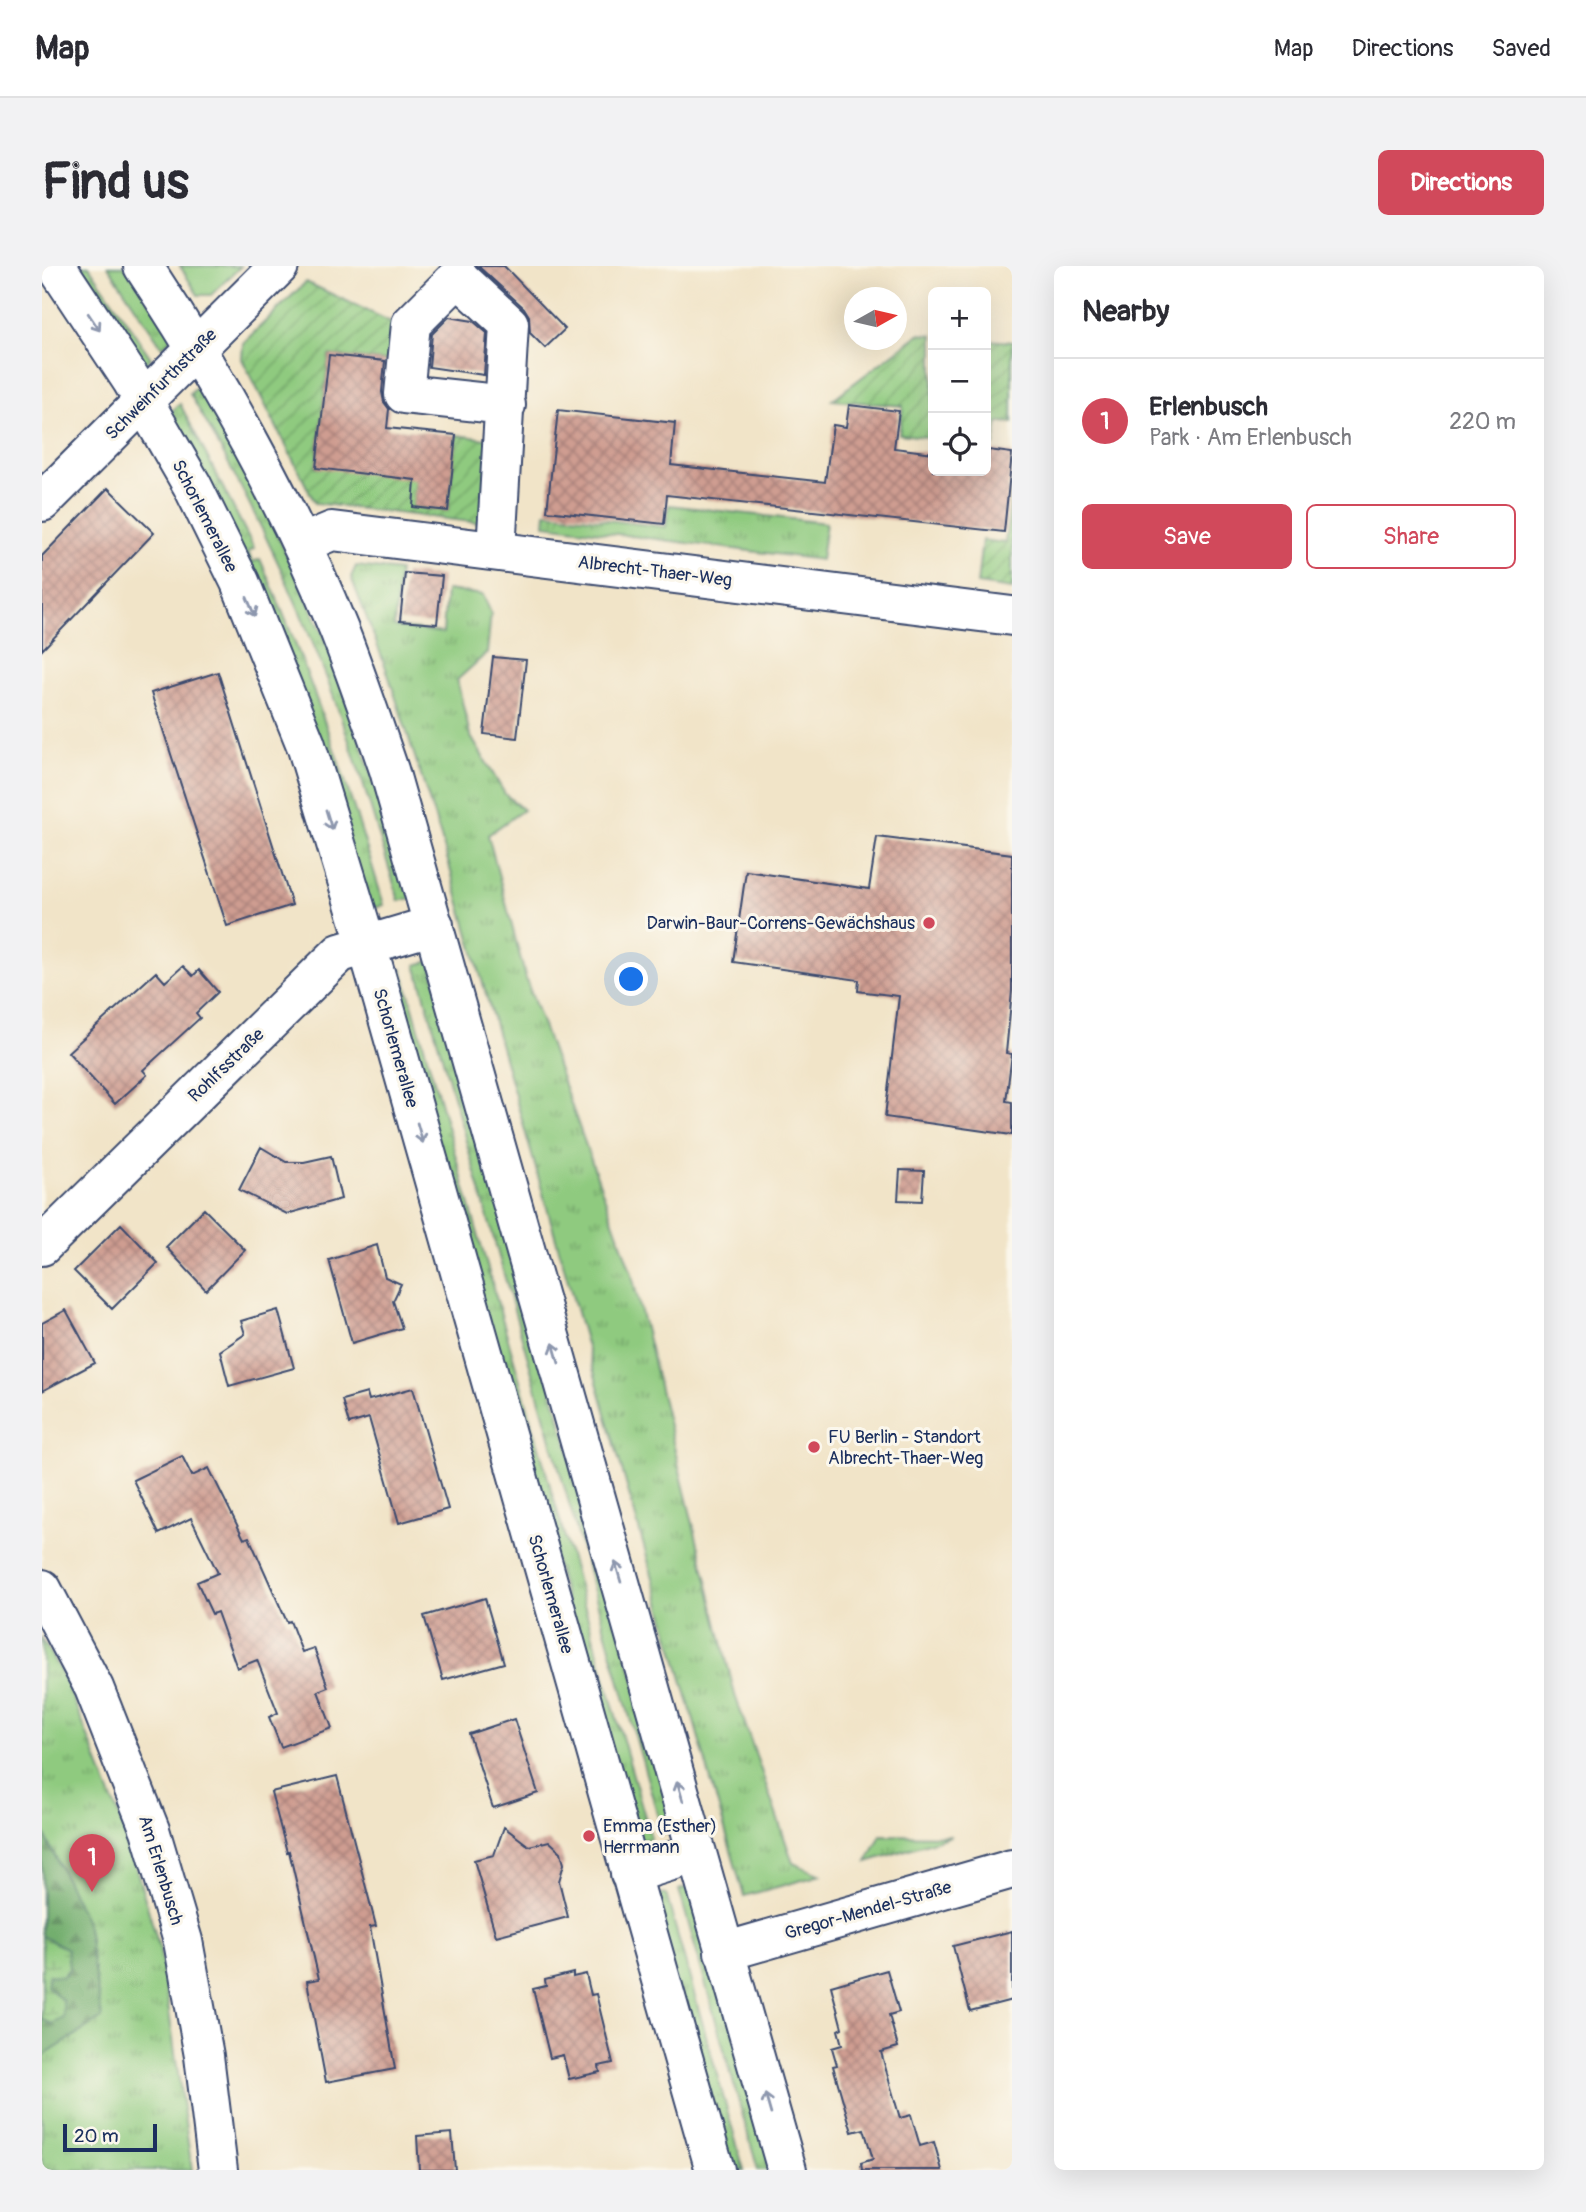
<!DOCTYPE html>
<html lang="en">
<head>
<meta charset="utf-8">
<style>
	:root { --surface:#fff; --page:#f2f2f3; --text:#2b2b33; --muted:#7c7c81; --line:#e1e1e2; --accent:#d1495b }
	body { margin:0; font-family:Pangolin,sans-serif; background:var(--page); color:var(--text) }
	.controls { position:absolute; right:21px; top:21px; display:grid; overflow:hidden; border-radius:10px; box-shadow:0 7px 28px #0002 }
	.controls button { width:63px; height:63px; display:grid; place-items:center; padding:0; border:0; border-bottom:2px solid var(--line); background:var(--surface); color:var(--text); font:35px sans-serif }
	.compass { position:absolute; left:802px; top:21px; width:63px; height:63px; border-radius:50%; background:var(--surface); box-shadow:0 7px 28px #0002; rotate:82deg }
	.scale { position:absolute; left:21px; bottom:18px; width:94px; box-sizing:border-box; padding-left:7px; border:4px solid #1b2f5e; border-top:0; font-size:19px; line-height:24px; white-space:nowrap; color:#1b2f5e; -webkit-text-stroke:5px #fbf7ec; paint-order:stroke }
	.you { position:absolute; left:590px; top:714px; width:24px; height:24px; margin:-18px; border:5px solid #fff; border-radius:50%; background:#1a73e8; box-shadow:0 0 0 10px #1a73e833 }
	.badge { display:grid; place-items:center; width:46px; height:46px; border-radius:50%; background:var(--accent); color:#fff; font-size:23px; font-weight:700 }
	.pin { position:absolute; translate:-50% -58px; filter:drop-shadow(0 2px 4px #0008) }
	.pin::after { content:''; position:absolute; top:37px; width:24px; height:21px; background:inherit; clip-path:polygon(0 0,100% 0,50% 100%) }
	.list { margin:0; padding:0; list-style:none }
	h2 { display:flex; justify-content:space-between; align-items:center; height:91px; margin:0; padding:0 28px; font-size:30px }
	h2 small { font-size:23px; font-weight:400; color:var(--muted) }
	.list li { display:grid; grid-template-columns:46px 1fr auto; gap:21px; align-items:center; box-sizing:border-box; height:126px; padding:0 28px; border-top:2px solid var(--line) }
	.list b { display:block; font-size:26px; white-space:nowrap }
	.list p { margin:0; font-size:23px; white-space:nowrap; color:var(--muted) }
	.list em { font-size:23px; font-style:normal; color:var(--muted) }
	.actions { display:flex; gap:14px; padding:21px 28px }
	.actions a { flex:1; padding:16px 0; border:2px solid var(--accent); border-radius:10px; text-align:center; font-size:24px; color:var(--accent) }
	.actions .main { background:var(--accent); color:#fff }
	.icon { flex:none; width:38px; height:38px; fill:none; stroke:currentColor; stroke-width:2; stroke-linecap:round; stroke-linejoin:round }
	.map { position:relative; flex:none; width:970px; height:1904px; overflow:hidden; border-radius:10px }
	header { display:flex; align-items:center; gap:42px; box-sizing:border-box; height:98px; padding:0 35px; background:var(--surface); border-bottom:2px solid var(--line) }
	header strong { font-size:33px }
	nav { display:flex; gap:38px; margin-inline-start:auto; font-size:24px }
	.intro { display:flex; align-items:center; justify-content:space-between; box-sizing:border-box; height:168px; padding:0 42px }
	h1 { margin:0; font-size:49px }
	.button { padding:18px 32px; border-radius:10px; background:var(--accent); color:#fff; font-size:24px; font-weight:700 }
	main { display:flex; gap:42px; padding:0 42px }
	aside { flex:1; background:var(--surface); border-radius:10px; box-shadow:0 7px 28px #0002 }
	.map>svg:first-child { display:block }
	.grass { fill:url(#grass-tufts); stroke:#557c6e; stroke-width:2 }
	.forest { fill:url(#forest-firs); stroke:#476e66; stroke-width:2 }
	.wetland { fill:url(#wetland-marsh); stroke:#557c6e; stroke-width:2 }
	.garden { fill:url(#garden-furrows); stroke:#557c6e; stroke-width:2 }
	.pitch { fill:#8fca7f; stroke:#557c6e; stroke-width:2 }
	.building { fill:url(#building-cross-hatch) }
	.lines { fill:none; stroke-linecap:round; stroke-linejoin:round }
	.minor-casing { stroke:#3b4a6e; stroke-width:42 }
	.minor { stroke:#fff; stroke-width:38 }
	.oneway { stroke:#8d97ae }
	.poi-dot { fill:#d1495b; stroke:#fbf7ec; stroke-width:2.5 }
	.labels { text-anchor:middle; stroke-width:6; stroke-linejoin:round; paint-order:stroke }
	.street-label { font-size:18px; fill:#1b2f5e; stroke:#fbf7ec }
	.poi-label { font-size:18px; fill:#1b2f5e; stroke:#fbf7ec; text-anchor:start }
</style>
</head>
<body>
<header>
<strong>Map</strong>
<nav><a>Map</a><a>Directions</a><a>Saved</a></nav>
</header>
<div class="intro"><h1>Find us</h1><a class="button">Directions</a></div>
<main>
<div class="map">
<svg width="970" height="1904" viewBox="0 0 970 1904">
	<defs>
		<pattern id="grass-tufts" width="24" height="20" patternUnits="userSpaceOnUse" patternTransform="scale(1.75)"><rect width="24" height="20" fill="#8fca7f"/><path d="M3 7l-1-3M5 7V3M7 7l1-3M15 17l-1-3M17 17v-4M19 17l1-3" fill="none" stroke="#74a46b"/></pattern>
		<pattern id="forest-firs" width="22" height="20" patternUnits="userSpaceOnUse" patternTransform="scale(1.75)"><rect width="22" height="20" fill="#73ae6e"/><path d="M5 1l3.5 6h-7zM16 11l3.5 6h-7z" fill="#5e8e5e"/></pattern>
		<pattern id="wetland-marsh" width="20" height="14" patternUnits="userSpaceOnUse" patternTransform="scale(1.75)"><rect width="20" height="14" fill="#8fca7f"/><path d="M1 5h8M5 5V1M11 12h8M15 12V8" fill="none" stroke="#74a46b"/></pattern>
		<pattern id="garden-furrows" width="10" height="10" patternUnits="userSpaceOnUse" patternTransform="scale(1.75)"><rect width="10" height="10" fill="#8fca7f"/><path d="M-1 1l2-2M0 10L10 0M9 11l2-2" fill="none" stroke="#74a46b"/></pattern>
		<pattern id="building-cross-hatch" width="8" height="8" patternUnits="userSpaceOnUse" patternTransform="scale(1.75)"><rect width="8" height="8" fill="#cf9d91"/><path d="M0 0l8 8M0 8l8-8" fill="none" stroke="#a7807a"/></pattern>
	</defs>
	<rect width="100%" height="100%" fill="#fbf7ec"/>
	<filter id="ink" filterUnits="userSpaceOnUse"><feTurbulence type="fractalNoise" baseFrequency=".0143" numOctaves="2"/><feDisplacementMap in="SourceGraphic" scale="14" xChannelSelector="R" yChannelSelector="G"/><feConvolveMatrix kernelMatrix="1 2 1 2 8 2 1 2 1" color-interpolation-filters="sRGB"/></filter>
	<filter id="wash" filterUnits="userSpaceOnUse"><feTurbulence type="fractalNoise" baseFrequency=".00686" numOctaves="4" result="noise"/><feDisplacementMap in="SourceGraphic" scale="28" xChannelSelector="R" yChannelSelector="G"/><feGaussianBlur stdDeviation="1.57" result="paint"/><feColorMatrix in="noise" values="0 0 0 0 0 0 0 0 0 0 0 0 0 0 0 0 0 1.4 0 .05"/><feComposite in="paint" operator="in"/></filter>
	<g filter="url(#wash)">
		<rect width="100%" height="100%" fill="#f1e4c8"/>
		<!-- grass -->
		<path class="grass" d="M30,0h17l62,92 -11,10z
			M66,0h17l48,71 -11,10z
			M158,118l48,87 82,178 82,249 -13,3c-25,-83 -50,-167 -82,-248 -36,-90 -79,-176 -127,-259z
			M138,138l74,144 -6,4 5,10 7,-3c50,113 89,228 124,346l-14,5 -202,-496z
			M627,239l157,18 -5,37 -276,-35 1,-12 120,14z
			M314,300l43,5 -5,56 49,6 3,-43 37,5 8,18 -4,40 -30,27 13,55 35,59 18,16 -35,25 38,144 105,292 104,424 58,168 28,12 -77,21 -303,-1059 -55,-169 -35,-91z
			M388,695l247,870 -14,3 -247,-869z
			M360,703l249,869 -16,4 -247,-868z
			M0,1373l25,44 59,151 34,116 32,220h-150z
			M839,1569l70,1 -84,26z
			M650,1620l81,284h-15l-79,-280z
			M624,1628l78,276h-16l-77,-272z"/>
		<!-- forest -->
		<path class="forest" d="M0,1562l44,94 16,96 -60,39z"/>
		<!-- wetland -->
		<path class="wetland" d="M0,1670l25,13 2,20 -7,8 -13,-2 -2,11 16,15 1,17 -12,6 -10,-5z"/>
		<!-- garden -->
		<path class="garden" d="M264,16l94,44 -6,36 -65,-7 -13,113 101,-1 -4,40 35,4 8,-76 38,5 -7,84 -172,-21 -73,-144 1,-16z
			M877,68l14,1v103l-34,-4 4,-28 -71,-6z
			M944,74l26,2v81l-14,-1 -4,24 -8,-1z
			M970,226v97l-35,-5 5,-44 23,3z"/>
		<!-- pitch -->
		<path class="pitch" d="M138,0h61l-30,29h-13z"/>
		<g id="blocks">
			<!-- building -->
			<path class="building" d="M436,0h26l61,63 -20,19 -15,-15 -1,-17 -5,-8z
				M407,51l24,4 14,12 -3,42 -55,-8 3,-33z
				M287,89l56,6 -3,31 2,10 5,7 -2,19 69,7 -8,76 -35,-4 2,-27 -99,-12z
				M807,139l50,6 -5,37 39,5v18h53v-12l2,1 1,-10 23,3 -8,79 -337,-37 -3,29 -117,-13 11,-101 117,13 -4,42 154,17 8,-57 13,2z
				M66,222l46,45 -112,117v-94z
				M363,307l37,3 -5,48 -37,-3z
				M451,391l33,3 -9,78 -33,-4z
				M176,406l74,233 -65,21 -76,-233z
				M835,571l135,17v137l-6,62 6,1 -6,47 6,1v33l-127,-18 14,-121 -41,-5 1,-11 -126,-18 13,-91 123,18z
				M141,700l10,10 6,-6 19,22 -22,21 4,5 -57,52 4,5 -32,29 -47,-52 88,-80 9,10z
				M219,881l25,15h18l27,-6 10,43 -54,15 -48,-24z
				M858,904l24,1 -2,30 -24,-1z
				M162,943l41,41 -39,40 -40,-43z
				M79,958l37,39 -46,46 -38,-38z
				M335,979l8,32 16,7 -8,17 9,27 -50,15 -23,-83z
				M24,1044l29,53 -53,28v-68z
				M236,1044l16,58 -65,18 -9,-35 25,-17 -4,-13z
				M371,1122l35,121 -49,14 -30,-105 -20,6 -7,-24 25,-7 2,7z
				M140,1190l10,20 17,-8 35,71 5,-2 38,85 3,-1 12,31 12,-4 14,39 -10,4 14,37 -51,19 -12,-30 9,-4 -21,-53 -20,8 -20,-56 -5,2 -15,-32 21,-9 -27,-55 -32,16 -26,-54z
				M443,1332l19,65 -61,17 -19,-64z
				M472,1453l24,74 -45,15 -24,-74z
				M295,1510l39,150 -6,1 25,142 -69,13 -19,-101 12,-2 -30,-128 -2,1 -16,-60z
				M462,1561l25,19 20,-5 12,11 3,12 -5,17 9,36 -72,19 -22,-76 20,-5z
				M970,1665v69l-42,11 -17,-65z
				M845,1704l12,42 -10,3 9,32 -17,5 9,32 10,34 11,-3 9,31 14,-4 8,28h-80l-1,-7 12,-4 -9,-30 -12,3 -19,-66 4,-1 -5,-17 10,-3 -4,-15 4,-2 -11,-42z
				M531,1707v4l13,-3 5,21 5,-1 17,69 -14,3 1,6 -31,7 -6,-24 -13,3 -17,-69 13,-3 -1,-6z
				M410,1867l3,37h-36l-2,-34z"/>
		</g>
	</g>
	<g filter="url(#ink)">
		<use href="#blocks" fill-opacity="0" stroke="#3b4a6e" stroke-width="2"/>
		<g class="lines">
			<defs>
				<path id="minor" d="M14,0l76,115 60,104 48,97 66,163 68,224 341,1201
					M101,0c76,115 144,235 196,364 18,46 34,93 50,140l398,1400
					M0,236l237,-236
					M259,278l31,-13 680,85
					M454,285l13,-227 -51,-47 -47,47 -7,70 102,11
					M0,980l298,-293 94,-28
					M0,1323l52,99 56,142 33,111 21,115 14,114
					M588,1608l67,-21
					M682,1686l288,-83"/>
			</defs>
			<!-- minor casing -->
			<use href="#minor" class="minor-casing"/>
			<!-- minor -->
			<use href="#minor" class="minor"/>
		</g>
		<!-- one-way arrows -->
		<defs><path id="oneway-shaft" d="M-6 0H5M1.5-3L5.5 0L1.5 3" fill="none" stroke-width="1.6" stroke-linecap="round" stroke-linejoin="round" transform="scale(1.75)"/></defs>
		<g class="oneway">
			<use href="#oneway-shaft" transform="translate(52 56) rotate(56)"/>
			<use href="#oneway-shaft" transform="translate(209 341) rotate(67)"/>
			<use href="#oneway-shaft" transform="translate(287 554) rotate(73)"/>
			<use href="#oneway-shaft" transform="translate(378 867) rotate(74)"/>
			<use href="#oneway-shaft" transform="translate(514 1087) rotate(-106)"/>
			<use href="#oneway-shaft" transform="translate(576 1306) rotate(-106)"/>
			<use href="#oneway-shaft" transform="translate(638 1525) rotate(-106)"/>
			<use href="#oneway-shaft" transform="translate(726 1838) rotate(-106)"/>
		</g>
	</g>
	<!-- markers -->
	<g class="poi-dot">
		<circle cx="887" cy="657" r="7"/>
		<circle cx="772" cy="1181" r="7"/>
		<circle cx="547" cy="1570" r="7"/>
	</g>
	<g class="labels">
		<!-- street labels -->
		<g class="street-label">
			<text transform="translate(119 118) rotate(-45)" y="6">Schweinfurthstraße</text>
			<text transform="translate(163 250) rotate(63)" y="6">Schorlemerallee</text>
			<text transform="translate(613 305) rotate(7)" y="6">Albrecht-Thaer-Weg</text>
			<text transform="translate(354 782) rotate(74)" y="6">Schorlemerallee</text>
			<text transform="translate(184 799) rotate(-44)" y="6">Rohlfsstraße</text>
			<text transform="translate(509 1328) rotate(74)" y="6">Schorlemerallee</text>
			<text transform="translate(119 1604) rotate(73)" y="6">Am Erlenbusch</text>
			<text transform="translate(826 1644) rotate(-16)" y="6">Gregor-Mendel-Straße</text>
		</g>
		<!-- poi labels -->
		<g class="poi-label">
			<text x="873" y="663" text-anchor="end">Darwin-Baur-Correns-Gewächshaus</text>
			<text x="786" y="1177">FU Berlin - Standort<tspan x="786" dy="21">Albrecht-Thaer-Weg</tspan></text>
			<text x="561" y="1566">Emma (Esther)<tspan x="561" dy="21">Herrmann</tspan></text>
		</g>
	</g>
</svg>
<div class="controls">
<button>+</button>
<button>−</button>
<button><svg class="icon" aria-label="locate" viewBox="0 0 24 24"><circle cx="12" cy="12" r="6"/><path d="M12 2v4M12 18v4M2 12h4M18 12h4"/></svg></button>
</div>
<svg class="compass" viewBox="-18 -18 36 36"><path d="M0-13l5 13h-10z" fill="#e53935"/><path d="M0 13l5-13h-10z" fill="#7c7c81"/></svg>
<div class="scale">20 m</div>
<div class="you"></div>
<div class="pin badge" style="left:50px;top:1626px">1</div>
</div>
<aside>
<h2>Nearby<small></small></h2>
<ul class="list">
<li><span class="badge">1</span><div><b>Erlenbusch</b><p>Park · Am Erlenbusch</p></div><em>220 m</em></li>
</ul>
<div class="actions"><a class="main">Save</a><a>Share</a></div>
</aside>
</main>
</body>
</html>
